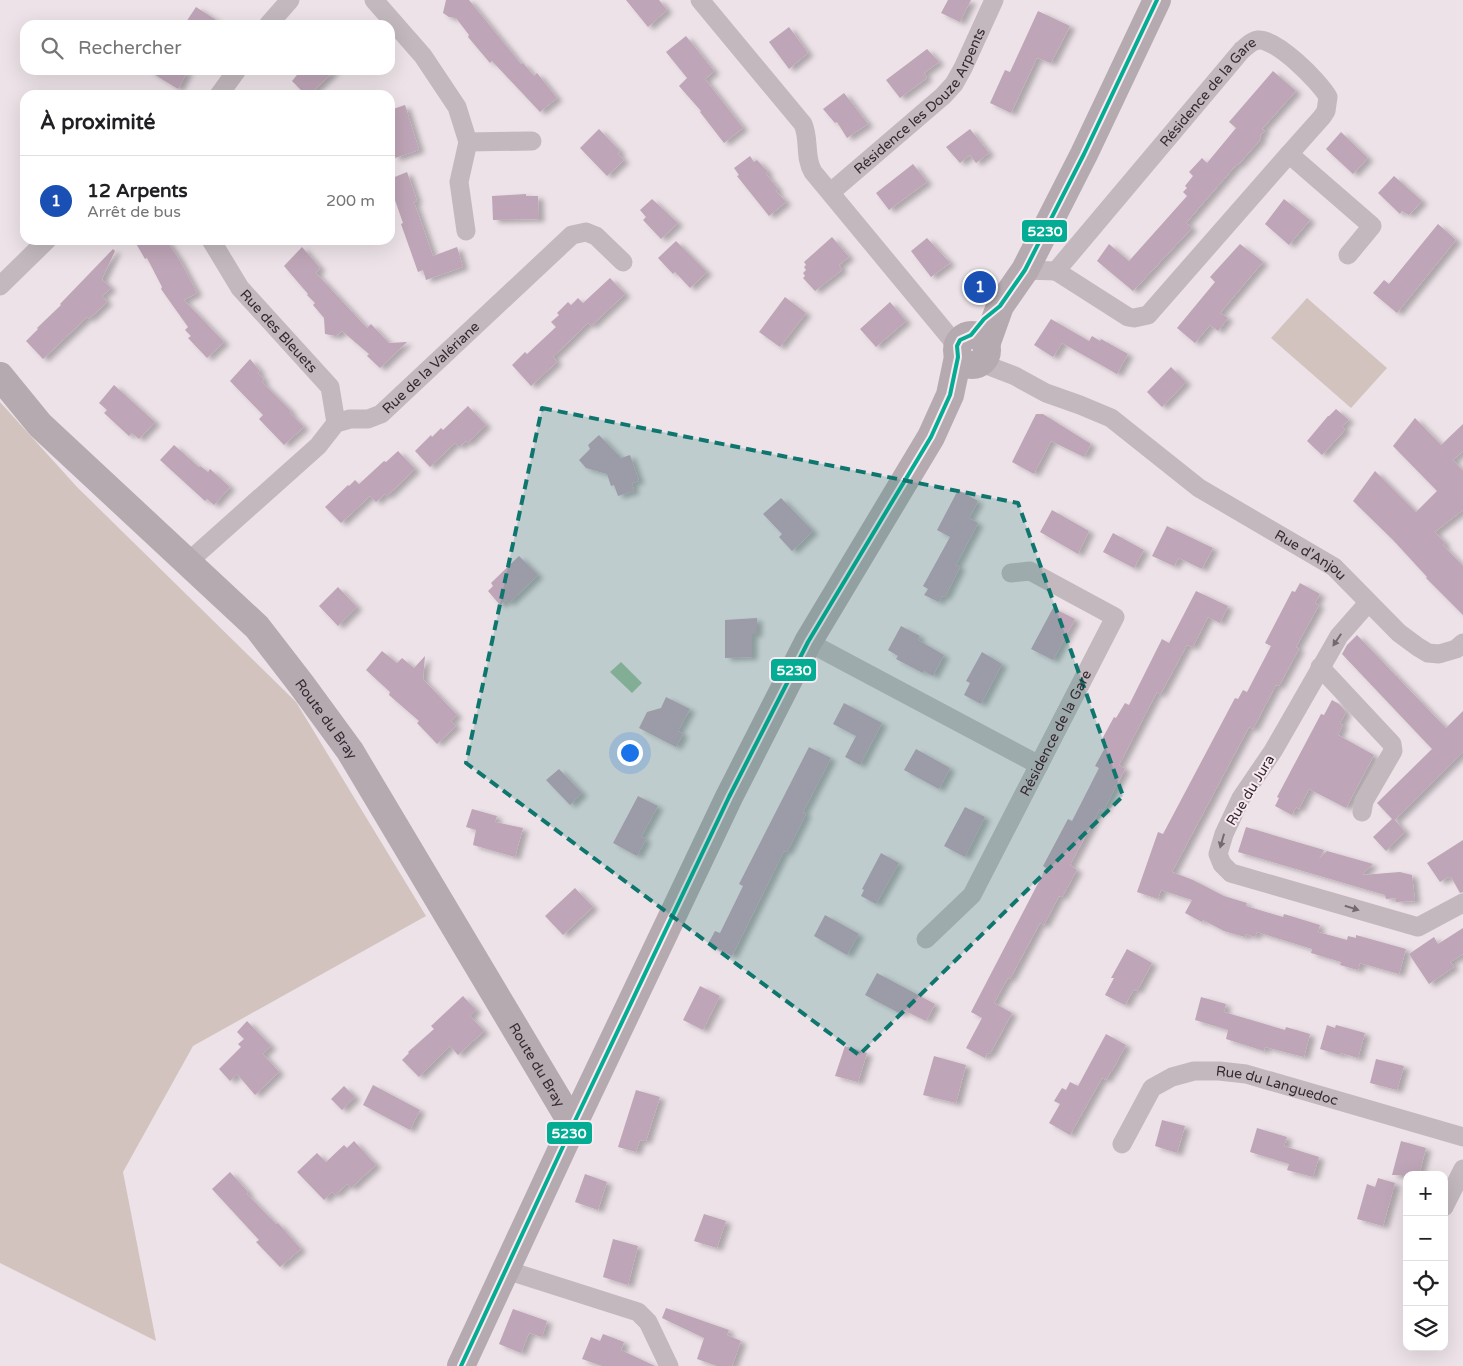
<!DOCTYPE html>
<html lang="fr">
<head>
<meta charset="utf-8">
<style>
	:root { --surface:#fff; --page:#f6f6f6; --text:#202124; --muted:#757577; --line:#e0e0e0; --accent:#766a71 }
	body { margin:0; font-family:"Varela Round",sans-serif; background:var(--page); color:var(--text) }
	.controls { position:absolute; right:15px; bottom:15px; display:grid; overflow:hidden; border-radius:10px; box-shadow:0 5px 20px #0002 }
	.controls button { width:45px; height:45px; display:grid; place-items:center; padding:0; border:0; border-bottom:1px solid var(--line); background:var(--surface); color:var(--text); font:25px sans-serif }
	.you { position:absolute; left:629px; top:752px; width:18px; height:18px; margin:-12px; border:4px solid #fff; border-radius:50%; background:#1a73e8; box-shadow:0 0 0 8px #1a73e833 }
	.badge { display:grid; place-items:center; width:32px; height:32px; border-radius:50%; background:var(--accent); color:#fff; font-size:16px; font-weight:700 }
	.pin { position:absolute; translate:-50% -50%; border:2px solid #fff; box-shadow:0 1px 5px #0006 }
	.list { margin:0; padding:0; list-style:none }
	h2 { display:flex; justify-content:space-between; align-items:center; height:65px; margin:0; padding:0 20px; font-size:21px }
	h2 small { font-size:16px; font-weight:400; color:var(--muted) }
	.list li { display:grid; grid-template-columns:32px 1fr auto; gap:15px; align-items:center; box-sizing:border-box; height:90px; padding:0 20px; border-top:1px solid var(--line) }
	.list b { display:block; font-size:19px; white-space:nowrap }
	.list p { margin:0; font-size:16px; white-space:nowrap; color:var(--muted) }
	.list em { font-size:16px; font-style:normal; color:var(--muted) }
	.icon { flex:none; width:28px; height:28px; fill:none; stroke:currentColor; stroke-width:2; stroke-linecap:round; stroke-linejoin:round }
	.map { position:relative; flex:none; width:1463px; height:1366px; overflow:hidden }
	.search { position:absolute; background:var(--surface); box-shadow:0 5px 20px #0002; left:20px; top:20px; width:375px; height:55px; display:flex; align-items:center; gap:12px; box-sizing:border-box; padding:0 18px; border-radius:15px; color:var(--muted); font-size:19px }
	.panel { position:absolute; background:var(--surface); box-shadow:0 5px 20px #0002; left:20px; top:90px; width:375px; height:155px; border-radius:15px }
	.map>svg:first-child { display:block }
	.green { fill:#d3c3bf }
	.water { fill:#a0bca0 }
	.building { fill:#bea5b7; filter:url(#shadow) }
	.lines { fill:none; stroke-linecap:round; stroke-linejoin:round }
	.street { stroke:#c2b8bd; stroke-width:19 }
	.secondary { stroke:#b4aab0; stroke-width:28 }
	.bus-1-casing { stroke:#f8eaf0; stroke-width:8 }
	.bus-1 { stroke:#03ac92; stroke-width:4 }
	.oneway { fill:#756971 }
	.marked { fill:#0f766e; fill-opacity:0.2; stroke:#0f766e; stroke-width:4; stroke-dasharray:10 6; stroke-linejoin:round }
	.labels { text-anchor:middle; stroke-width:4; stroke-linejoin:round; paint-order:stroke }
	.street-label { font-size:14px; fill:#362932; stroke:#f8eaf0 }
	.line-badge { stroke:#f8eaf0; stroke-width:2 }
	.badge-label { font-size:14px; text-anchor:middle; font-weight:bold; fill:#fff }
</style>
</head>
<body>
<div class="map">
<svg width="1463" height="1366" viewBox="0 0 1463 1366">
	<defs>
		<filter id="shadow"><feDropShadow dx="5.5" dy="3" stdDeviation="2.5" flood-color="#0004"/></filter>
	</defs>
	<rect width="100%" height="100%" fill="#ece2e7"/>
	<!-- green -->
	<path class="green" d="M1307,298l80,70 -36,40 -80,-70z
		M0,402l77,85 219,215 130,214 -233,130 -70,126 33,169 -156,-78z"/>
	<!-- water -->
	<path class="water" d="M621,662l21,21 -10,10 -22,-21z"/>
	<!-- building -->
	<path class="building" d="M446,0h23l52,64 2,-1 11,13 3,-3 20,25 -17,14 -48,-51 -2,2 -22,-26 1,-2 -13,-17 -7,-1 -6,-4z
		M626,0h33l8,10 -19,17z
		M948,0h23l-11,22 -19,-9z
		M196,7l28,18h-40z
		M1038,11l32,15 -19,37 -14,-5 -26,55 -21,-10 15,-33 5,2z
		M789,27l19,26 -19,16 -20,-27z
		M686,36l28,35 -9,8 38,49 -19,15 -24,-31 1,-1 -22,-25 8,-8 -21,-26z
		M927,49l12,13 -15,11 3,5 -27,20 -14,-18z
		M147,70h41l-10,19z
		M301,70h34l-26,25h-3l-14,-14z
		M1273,71l23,20 -34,38 3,2 -5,4 1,4 -23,26 -1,-1 -51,59 6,5 -59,63 -36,-30 12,-17 20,17 58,-65 -4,-4 4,-4 -2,-2 8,-10 -4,-4 13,-14 5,5 29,-35 -7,-6z
		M844,93l24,31 -21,14 -10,-16 -2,1 -12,-14z
		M405,105l14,45 -24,8 -5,-11v-37z
		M599,129l21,22 -2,3 6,6 -17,16 -27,-28z
		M970,129l19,24 -13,10 -6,-8 -10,8 -14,-16z
		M1341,132l27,26 -15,16 -27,-25z
		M750,156l4,6 3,-2 11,12 -2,2 12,15 -2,2 10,11 -17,14 -32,-40 2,-1 -5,-7z
		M913,164l14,18 -38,28 -13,-17z
		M407,172l10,29 -3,1 19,54 24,-9 6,20 -37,13 -3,-10 -5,2 -17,-48 2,-1 -13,-37v-7z
		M1394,176l28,25 -13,14 -7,-4 -2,3 -22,-21z
		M526,194v2h12l1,23 -46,1 -1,-24z
		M652,199l26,24 -17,16 -18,-19 3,-3 -6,-7z
		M1284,199l26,21 -21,25 -24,-21z
		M1438,224l18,16 -59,73 -24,-20 11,-13 5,4z
		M832,237l17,20 -10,8 3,5 -27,21 -12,-13 2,-2 -2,-3 3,-3 -2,-3 2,-2 -2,-3z
		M927,238l23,25 -19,14 -20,-26z
		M134,240h32l13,19 18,34 -13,7 40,42 -17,16 -19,-20 3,-2 -6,-6 3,-3 -27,-38 1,-2 -15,-29 -2,1z
		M676,241l31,31 -17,16 -15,-16 -2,2 -15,-16z
		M1240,244l23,18 -43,51 8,5 -10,13 -8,-6 -15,18 -18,-15 38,-46 -5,-5z
		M302,247l18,21 -4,5 51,55 4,-4 18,19 18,-1 -27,26 -13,-12 2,-2 -27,-23 -6,5 -11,-2 -1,-16 -11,-13 2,-2 -8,-8 1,-1 -24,-28z
		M113,249l2,2 -13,28 9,9 -9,8 5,6 -18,17 -2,-2 -44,42 -17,-18 12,-12 -1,-1 24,-23 -1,-1z
		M610,278l15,16 -34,32 -3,-3 -35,34 4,5 -26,24 -19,-21 13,-13 2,2 29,-27 -5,-5 8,-7 -2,-2 11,-11 3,3 7,-7 5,5z
		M785,297l21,16 -26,34 -21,-15z
		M890,302l16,19 -30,26 -16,-18z
		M1051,319l38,22 3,-5 8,5 1,-2 27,15 -11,20 -55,-31 -9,14 -19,-12z
		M250,359l10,12 -2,2 6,6 -2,3 29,29 -1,2 14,14 -20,18 -25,-26 4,-4 -33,-34z
		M1171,367l15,15 -24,25 -15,-15z
		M114,385l41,37 -16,17 -7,-6 -3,3 -12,-11 -13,-12 3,-3 -8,-7z
		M468,406l18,19 -18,18 -2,-2 -7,6 -4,-4 -25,24 -15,-16 16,-16 1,2 9,-9 2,2z
		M1336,409l13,11 -7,6 3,4 -23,25 -15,-14 21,-25h1z
		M1036,414h7l48,30 -7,13 -33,-16 -17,33 -22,-12z
		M1415,418l26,27 22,-21v27l-10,9 10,11v39l-28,22 10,11 -2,2 20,21v49l-37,-37 1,-1 -34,-37 -40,-39 22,-30 41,41 21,-21 -44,-45z
		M599,435l22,23 9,-3 9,26 -7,2 2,8 -16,5 -4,-11 -3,1 -4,-12 -21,-6 -7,-8 11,-11 -2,-4z
		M174,445l25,22 1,-1 8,6 2,-3 20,18 -16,18 -7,-6 -2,2 -45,-41z
		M398,451l17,18 -28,27 -2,-2 -9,8 -6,-6 -29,27 -16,-16 23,-22 1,1 6,-6 4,4 25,-23 2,1z
		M958,490l20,11 -9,17 9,5 -22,42 4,2 -15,30 -3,-1 -3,6 -15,-7 4,-6 -5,-3 27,-49 -13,-7z
		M781,498l32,33 -21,20 -13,-14 3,-3 -19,-20z
		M1052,510l37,21 -11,23 -38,-22z
		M1167,526l46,22 -11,21 -23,-11 -5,8 -22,-10z
		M1113,533l31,17 -10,18 -31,-16z
		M519,556l19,19 -29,28 -3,-3 -6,5 -12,-14 5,-5 -2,-3z
		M1300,583l20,11 -5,9 4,2 -23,42 3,2 -20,37 -3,-1 -23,44 -4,-2 -77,145 21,8 31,16 23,7 -1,3 37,11 1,-3 36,11 -2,7 29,8 1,-4 8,2v-3l50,14 -7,25 -39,-11 -2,7 -18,-5 1,-3 -30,-9 1,-4 -55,-17 -2,5 -9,-3 -1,3 -21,-6 -21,-11 -1,2 -17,-9 7,-13 -31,-10 -3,9 -21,-7 21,-60 5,2 72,-136 3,1 5,-9 4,2 24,-46 -6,-3 27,-52 3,1z
		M338,587l19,20 -19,19 -19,-20z
		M1196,591l32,15 -8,17 -12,-6 -15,30 -6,-2 -27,50 -3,-3 -38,73 6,4 -22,42 -3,-2 -30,56 7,5 -15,27 -3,-1 -15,29 -4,-2 -30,56 -2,-1 -14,25 18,10 -22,41 -3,-1 -2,5 -19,-10 16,-30 -11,-6 75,-144 -3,-2 25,-47 4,2 27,-53 -4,-2 12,-22 -6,-3 13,-24 2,1 9,-15 4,2 33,-66 7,4z
		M1053,608l22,11 -22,41 -22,-11z
		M757,618v16h-5v23l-27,1v-38z
		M901,626l19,10 -2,4 26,15 -11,21 -9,-5 -1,2 -27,-14 2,-3 -10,-6z
		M1357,635l89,93 17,-17v41l-68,68 10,12 -19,19 -13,-14 19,-18 -15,-16 55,-54 -90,-95 5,-9z
		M382,651l15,12 5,-5 12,10 11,-12 -2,23 34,36 -6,6 5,5 -19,18 -20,-21 2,-2 -30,-26 1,-3 -24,-22z
		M982,652l20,12 -21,40 -17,-9 6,-12 -4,-2z
		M666,697l24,12 -12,22 5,3 -7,13 -37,-19 8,-16 14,-4z
		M1332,700l7,4 7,8 -6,12 3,1 -5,10 36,20 -28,53 -37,-19 -10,20 -3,-2 -4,8 -17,-9 4,-8 -2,-1 44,-83 3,1z
		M844,703l38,20 -22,42 -15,-8 11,-21 -23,-12z
		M809,747l22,11 -28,54 3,2 -19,38 -3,-1 -52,105 -24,-12 7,-13 5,2 23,-47 -4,-2z
		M916,749l34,19 -11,21 -35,-19z
		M559,769l23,24 -12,12 -24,-25z
		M638,796l20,10 -17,31 5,2 -9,17 -24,-13z
		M965,807l20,10 -20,40 -21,-11z
		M472,809l25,7 -2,6 28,6 -8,29 -42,-12 3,-15 -10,-3z
		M1246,827l78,23 -5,9 8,-8 46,13 -11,11 38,-3 12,3 3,26 -19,1v-4l-10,1 -1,-4 -147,-43z
		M1463,840v52l-3,1 -9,-16 -2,1 -1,-1 -8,5 -13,-19z
		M881,853l18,10 -23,41 -15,-8 3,-6 -2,-1z
		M575,888l18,19 -30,28 -18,-19z
		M825,915l34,19 -12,21 -33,-19z
		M1463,928v26l-13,8 4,5 -25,17 -20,-30 25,-17 4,7z
		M1127,949l25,14 -15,28 -3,-2 -9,16 -20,-10 9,-17h-3z
		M877,973l58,31 -9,17 -23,-11 -2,4 -36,-19z
		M700,986l20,10 -17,34 -20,-10z
		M463,996l13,14 -6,6 14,15 -26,24 -8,-9 -31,31 -17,-17 7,-7 -1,-1 26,-23 -3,-3z
		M1201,997l25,7 -2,8 61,18 1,-3 24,7 -6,23 -39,-10 -1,4 -38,-12 2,-9 -33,-10z
		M247,1021l24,25 -8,8 16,18 -24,23 -18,-21 -7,7 -11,-12 22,-22 -3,-3 6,-5 -7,-7z
		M1327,1025l8,3 1,-3 29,8 -7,25 -17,-5 -1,2 -20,-6z
		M1106,1034l20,11 -14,26h-1l-5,9 -4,-2 -32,57 -21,-12 11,-19 -6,-3 8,-13 4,2 4,-8 8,4z
		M845,1046l22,7 -9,29 -23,-6z
		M934,1056l32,9 -10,38 -33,-8z
		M1376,1059l28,7 -7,24 -27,-7z
		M373,1085l47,25 -10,20 -47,-25z
		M344,1086l11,11 -13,13 -11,-11z
		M636,1090l24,7 -14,44 -6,-1 -4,12 -18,-5z
		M1162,1120l23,6 -8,27 -22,-7z
		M1257,1128l30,9 -3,9 35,11 -6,20 -26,-7 2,-6 -39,-12z
		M354,1141l22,24 -25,23 -4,-4 -12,11 -3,-3 -8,8 -27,-28 20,-19 9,9 18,-17 3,3z
		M1401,1141l25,7 -7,27h-27z
		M230,1172l18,20 -1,2 29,30 2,-1 23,26 -21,18 -24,-25 3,-2 -47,-51z
		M585,1174l22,8 -9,28 -23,-8z
		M1378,1178l17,5 -12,43 -26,-7 10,-35 8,3z
		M704,1214l22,7 -9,27 -23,-7z
		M613,1239l25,7 -10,39 -25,-8z
		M666,1308l63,22 -2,5 14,6 -9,25h-15l-20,-7 7,-21 -42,-20z
		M513,1309l34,12 -5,16 -13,-4 -8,20 -22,-9z
		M603,1334l21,8 -3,8 34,16h-53l-20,-7 9,-22 9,4z"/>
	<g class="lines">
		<!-- street -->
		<g class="street">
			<path d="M374,0l49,56 34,51 11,35 -9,40 7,49"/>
			<path d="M700,0l103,124c7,16 1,33 10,48l144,174"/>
			<path d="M268,25l22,-25"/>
			<path d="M219,95l18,-25"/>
			<path d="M468,142l64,-1"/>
			<path id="s1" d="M831,192l112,-96 11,-12 9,-16 31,-68"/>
			<path id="s2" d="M211,240l29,48 90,99 6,36"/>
			<path id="s3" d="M1025,270l31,1 186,-221c5,-4 9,-9 16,-10 18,-2 62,42 70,57l-2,14 -4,6 -33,37"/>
			<path d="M1056,271l72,46 6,1 14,-3 141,-161 83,72 -24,29"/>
			<path d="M0,286l47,-46"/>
			<path id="s4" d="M981,363l34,13 31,17 34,12 31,13 88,70 135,79 65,66 19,14 10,6 11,1 17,-5 7,-6"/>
			<path id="s5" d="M188,562l130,-116 18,-23 14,-4h18l13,-5 191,-179 14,-3 10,4 27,26"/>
			<path d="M1368,603l-29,33 -66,115 -32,47 -17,36 -6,20 4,10 9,9 187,54 45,-24"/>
			<path d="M808,642l231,123"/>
			<path d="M1320,667l72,77 1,7 -29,50 -2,11"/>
			<path id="s6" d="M926,939l46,-44 143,-278 -85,-46 -19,2"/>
			<path id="s7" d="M1122,1144l30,-56 20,-11 22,-6h25l27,3 217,63"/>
			<path d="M1444,1207l19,-38"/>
			<path d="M506,1270l132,42 10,10 21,44"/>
		</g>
		<!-- secondary -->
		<g class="secondary">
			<circle cx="972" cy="350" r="15"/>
			<path d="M986,345l14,-39 25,-36 59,-116 73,-154"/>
			<path id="s8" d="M0,376l40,49 217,202 44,57 49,67 223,374"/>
			<path d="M461,1366l112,-241 156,-328 79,-155 123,-205 19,-42 8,-38"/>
		</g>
		<defs>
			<path id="bus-1" d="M461,1366l112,-241 156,-328 79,-155 123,-205 19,-42 8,-38 -1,-11 3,-6 11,-5 13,-16 16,-13 25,-36 59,-116 73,-154"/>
		</defs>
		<!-- bus-1 casing -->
		<use href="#bus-1" class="bus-1-casing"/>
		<!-- bus-1 -->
		<use href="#bus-1" class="bus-1"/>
	</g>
	<!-- one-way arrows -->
	<defs><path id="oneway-solid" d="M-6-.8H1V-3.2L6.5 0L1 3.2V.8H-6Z" transform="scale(1.25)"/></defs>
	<g class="oneway">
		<use href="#oneway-solid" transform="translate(1337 640) rotate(124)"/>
		<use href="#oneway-solid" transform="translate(1222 841) rotate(106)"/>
		<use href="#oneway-solid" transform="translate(1352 908) rotate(17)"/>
	</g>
	<!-- marked area -->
	<path class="marked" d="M542,408l476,95 105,293 -264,259 -393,-292z"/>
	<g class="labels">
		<!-- street labels -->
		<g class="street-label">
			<text dy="5" stroke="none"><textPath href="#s3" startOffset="266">Résidence de la Gare</textPath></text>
			<text dy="5" stroke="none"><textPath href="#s1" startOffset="129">Résidence les Douze Arpents</textPath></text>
			<text dy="5" stroke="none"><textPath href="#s2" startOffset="114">Rue des Bleuets</textPath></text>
			<text dy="5" stroke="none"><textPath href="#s5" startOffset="318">Rue de la Valériane</textPath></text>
			<text dy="5" stroke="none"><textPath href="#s4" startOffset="384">Rue d'Anjou</textPath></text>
			<text dy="5" stroke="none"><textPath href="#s8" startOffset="475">Route du Bray</textPath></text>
			<text dy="5" stroke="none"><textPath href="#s6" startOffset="246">Résidence de la Gare</textPath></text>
			<text transform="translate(1250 790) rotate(-59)" y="5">Rue du Jura</text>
			<text dy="5" stroke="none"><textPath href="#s8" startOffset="880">Route du Bray</textPath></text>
			<text dy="5" stroke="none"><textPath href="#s7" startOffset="194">Rue du Languedoc</textPath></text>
		</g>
	</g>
	<g class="line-badge">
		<rect x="1021" y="219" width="47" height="24" rx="5" fill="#03ac92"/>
		<rect x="770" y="658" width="47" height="24" rx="5" fill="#03ac92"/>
		<rect x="546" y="1121" width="47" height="24" rx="5" fill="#03ac92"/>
	</g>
	<g class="badge-label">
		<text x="1045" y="236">5230</text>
		<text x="794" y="675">5230</text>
		<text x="569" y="1138">5230</text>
	</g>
</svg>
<div class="controls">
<button>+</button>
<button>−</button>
<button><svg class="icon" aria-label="locate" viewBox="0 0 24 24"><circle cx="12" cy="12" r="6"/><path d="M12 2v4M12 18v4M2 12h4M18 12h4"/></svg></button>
<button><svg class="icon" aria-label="layers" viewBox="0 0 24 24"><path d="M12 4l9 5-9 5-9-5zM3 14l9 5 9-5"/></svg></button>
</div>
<div class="you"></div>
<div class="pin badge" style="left:980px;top:287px;background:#1a4fb4">1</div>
<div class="search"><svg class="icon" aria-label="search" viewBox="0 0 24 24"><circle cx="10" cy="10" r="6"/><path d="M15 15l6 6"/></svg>Rechercher</div>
<section class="panel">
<h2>À proximité<small></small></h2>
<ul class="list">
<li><span class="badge" style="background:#1a4fb4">1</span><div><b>12 Arpents</b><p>Arrêt de bus</p></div><em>200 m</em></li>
</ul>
</section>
</div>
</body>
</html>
